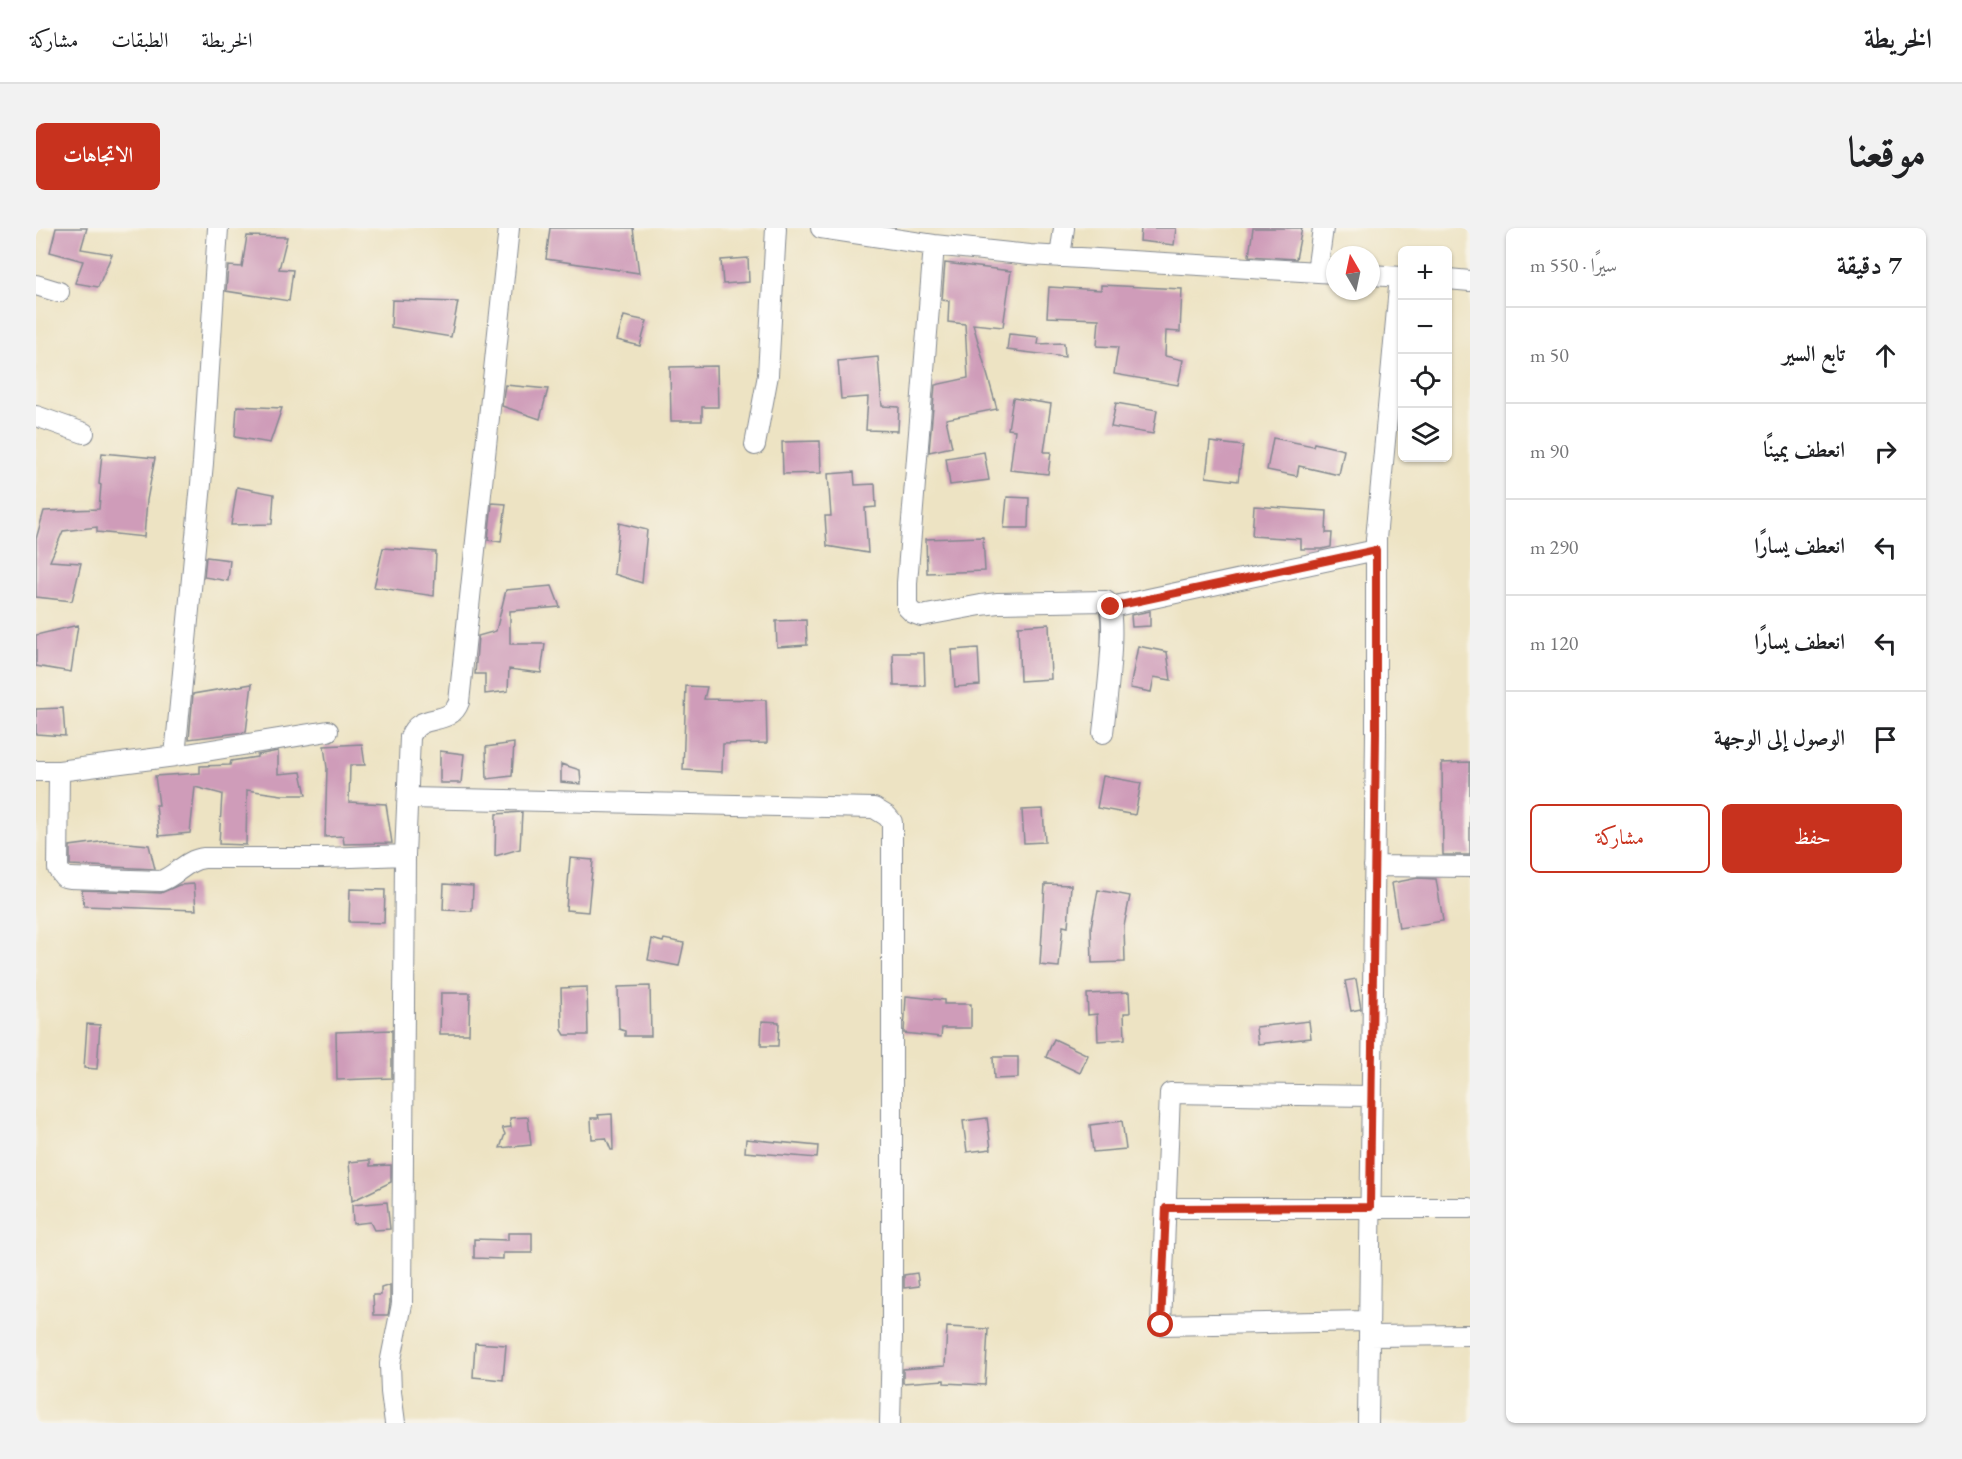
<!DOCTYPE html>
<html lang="ar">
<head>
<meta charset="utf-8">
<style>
	:root { --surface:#fff; --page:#f2f2f2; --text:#202124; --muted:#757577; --line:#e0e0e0; --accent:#c8321e }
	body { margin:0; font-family:"EB Garamond",Amiri,serif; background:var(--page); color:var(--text); direction:rtl }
	.controls { position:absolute; right:18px; top:18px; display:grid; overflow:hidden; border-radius:9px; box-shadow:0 2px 4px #0004 }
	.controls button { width:54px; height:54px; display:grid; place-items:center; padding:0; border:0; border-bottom:2px solid var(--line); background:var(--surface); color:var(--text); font:30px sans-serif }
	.compass { position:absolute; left:1290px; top:18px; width:54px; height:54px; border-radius:50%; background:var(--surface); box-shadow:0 2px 4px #0004; rotate:351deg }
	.stop { position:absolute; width:18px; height:18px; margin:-14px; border:4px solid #c8321e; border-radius:50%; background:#fff }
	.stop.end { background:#c8321e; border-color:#fff; box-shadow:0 2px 6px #0008 }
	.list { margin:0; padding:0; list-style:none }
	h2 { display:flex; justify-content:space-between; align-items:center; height:78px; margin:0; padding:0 24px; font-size:26px }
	h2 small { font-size:20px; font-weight:400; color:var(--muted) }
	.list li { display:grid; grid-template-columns:39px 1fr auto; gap:18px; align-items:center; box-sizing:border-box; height:96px; padding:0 24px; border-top:2px solid var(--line) }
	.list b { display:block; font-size:22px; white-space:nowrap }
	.list em { font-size:20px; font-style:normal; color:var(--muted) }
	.actions { display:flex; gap:12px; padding:18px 24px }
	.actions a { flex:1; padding:14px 0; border:2px solid var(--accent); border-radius:9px; text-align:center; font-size:21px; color:var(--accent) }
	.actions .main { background:var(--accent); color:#fff }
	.icon { flex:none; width:33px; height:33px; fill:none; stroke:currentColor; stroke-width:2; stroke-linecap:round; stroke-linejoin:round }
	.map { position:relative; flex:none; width:1434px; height:1195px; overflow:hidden; direction:ltr; border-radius:9px }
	header { display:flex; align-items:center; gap:36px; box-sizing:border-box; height:84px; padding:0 30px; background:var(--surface); border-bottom:2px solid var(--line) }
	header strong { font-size:28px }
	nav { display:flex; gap:33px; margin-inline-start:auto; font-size:21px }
	.intro { display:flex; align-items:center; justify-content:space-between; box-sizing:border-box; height:144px; padding:0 36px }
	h1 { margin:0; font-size:42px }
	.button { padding:15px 27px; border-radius:9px; background:var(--accent); color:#fff; font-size:21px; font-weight:700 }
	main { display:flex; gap:36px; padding:0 36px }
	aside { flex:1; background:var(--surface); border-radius:9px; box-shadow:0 2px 4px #0004 }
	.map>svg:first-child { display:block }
	.building { fill:#cf9cb9 }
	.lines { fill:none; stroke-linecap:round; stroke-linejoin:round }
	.minor-casing { stroke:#848990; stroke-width:22 }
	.minor { stroke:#fff; stroke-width:20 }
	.route { stroke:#c8321e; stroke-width:8 }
</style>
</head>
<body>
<header>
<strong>الخريطة</strong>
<nav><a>الخريطة</a><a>الطبقات</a><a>مشاركة</a></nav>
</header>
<div class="intro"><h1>موقعنا</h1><a class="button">الاتجاهات</a></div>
<main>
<aside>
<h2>7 دقيقة<small>سيرًا · 550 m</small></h2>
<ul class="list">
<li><svg class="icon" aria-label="ahead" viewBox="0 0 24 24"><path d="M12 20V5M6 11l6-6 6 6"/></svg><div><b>تابع السير</b></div><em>50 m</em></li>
<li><svg class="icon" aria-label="right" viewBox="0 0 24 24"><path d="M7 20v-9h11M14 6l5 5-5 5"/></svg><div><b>انعطف يمينًا</b></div><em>90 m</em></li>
<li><svg class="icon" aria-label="left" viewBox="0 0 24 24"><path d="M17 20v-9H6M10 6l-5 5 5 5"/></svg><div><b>انعطف يسارًا</b></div><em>290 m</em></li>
<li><svg class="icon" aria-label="left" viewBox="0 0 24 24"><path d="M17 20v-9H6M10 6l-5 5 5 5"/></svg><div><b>انعطف يسارًا</b></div><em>120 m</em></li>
<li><svg class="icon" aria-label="arrive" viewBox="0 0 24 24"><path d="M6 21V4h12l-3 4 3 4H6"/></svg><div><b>الوصول إلى الوجهة</b></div></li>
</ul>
<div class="actions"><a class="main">حفظ</a><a>مشاركة</a></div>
</aside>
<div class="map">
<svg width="1434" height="1195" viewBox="0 0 1434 1195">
	<rect width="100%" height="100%" fill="#f7f3e8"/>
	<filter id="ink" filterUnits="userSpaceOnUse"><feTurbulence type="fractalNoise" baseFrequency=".0167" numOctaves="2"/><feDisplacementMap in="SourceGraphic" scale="12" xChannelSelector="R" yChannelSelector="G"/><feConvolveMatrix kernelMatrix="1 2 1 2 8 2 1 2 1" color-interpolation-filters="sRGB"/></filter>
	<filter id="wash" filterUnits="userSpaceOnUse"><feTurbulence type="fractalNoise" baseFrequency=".008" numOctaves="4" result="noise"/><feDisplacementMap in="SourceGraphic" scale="24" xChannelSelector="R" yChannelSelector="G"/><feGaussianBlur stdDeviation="1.35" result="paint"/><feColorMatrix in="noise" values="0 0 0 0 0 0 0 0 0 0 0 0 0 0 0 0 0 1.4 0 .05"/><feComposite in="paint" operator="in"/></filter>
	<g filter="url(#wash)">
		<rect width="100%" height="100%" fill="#ede3c3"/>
		<g id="blocks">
			<!-- building -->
			<path class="building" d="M20,0h31l-6,21 31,5 -14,33 -23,-4 8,-22 -33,-9z
				M514,0h83l6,45 -93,-14z
				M1105,0h35l-2,17 -34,-4z
				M1217,0h49l-6,31 -47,-3z
				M211,8l40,1 -8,32 14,1 -4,31 -63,-10 2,-25 14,1z
				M712,30l1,24 -26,2 -2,-24z
				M909,35l66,8 -8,56 -30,-3 24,85 -51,10 6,28 -23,5 6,-67 33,-7 -3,-54 -17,-2 1,-21 -7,-1z
				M1065,57l81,4 -2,43 -14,-1 -1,25 18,4 -5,25 -64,-11 4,-27 -21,-1 2,-27 -52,-2 2,-30 52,3z
				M356,72l66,2 -7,35 -60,-10z
				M588,88l23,5 -7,25 -23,-6z
				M973,106l30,3 -1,7 26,-1 1,14 -58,-7z
				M842,129l4,49 17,1 -1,24 -32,-1 2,-33 -27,2 -3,-38z
				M681,138l1,41h-16v14h-31l-1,-54z
				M469,157l43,4 -8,30 -38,-13z
				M977,170l38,6 -7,48h7l-3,22 -38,-4 5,-40 -7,-1z
				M1080,175l41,7 -4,24 -42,-7z
				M201,178l45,2 -12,35 -35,-6z
				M1237,210l40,8 1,-3 30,7 -5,25 -40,-9 -2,10 -30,-6z
				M784,213l1,32 -38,1 -1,-32z
				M1174,214l33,4 -5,35 -32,-4z
				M948,224l5,28 -39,5 -4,-27z
				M66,225l53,5 -8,42 -3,37 -47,-5v-5l-34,4 -13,30 31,2 -9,38 -36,-4v-58l8,-28 55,-2 2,-24 -2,-1z
				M818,244l1,13 20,-1 1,23 -11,1 3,45 -41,-7 -2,-30h6l-3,-42z
				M201,259l37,7 -2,30 -41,1z
				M971,269l22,1 -1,30h-24z
				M456,275l14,1 -5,38 -13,-2z
				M1218,278l73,5 -1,22h6l-1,14 -9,2h-21v-10l-49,-3z
				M583,295l28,7 -5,53 -28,-9z
				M947,309l2,34 -58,2 -1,-34z
				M347,320l53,4 -2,44 -60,-9z
				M170,329l24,3 -2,21 -24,-4z
				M516,358l8,21 -50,4v33h35l-4,29 -32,-4 -1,22 -23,3v-20h-10l3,-38 18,-5 10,-41z
				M1114,383v15l-18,1 -1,-12z
				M770,392l1,25 -30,2 -1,-26z
				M1013,396l2,55 -31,2 -2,-55z
				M42,397l-7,47 -35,-6v-31z
				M1102,418l29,6 4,28 -17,-3 -3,15 -21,-4z
				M942,420l2,37 -25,2 -3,-37z
				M857,425h31l1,33h-31z
				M216,456l-6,48 -57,7 4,-45z
				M650,458l21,1 -3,12 62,1 1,43 -44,1 -1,28 -39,-2z
				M27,480l2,28 -29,-2v-25z
				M478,515l-2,33 -25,3 -1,-32z
				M326,516l3,21h-15l-1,37 37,2 6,39 -48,1 -1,-8 -18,1 2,-69 -3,-22z
				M242,523v23l23,-2 5,23h-24l-35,-5 -1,55 -27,-1 3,-50 -27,-7 -5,46 -31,3 -3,-31h3l-4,-29 45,-3v-7l30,-1 1,-4 26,-4v-2z
				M404,523l24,3 -3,29h-21z
				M1434,534v93h-27l-1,-92z
				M525,536l19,6 1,14 -20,-2z
				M1067,548l38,7 -6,32 -38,-7z
				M1007,581l2,33 -21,1 -2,-33z
				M486,584l-2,37 -25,7 1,-42z
				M71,613l42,4 6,24 -85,-4v-19z
				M534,630l23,2 -5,52 -22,-2z
				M1382,650l18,1 7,42 -44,7 -7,-45z
				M158,656l2,26 -112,-4 -2,-16 79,3 18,-8z
				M408,656l29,2 -1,25 -29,-1z
				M1009,656l26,1 -3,42 -5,-1 -4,41 -19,-2z
				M314,661l35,1 -1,33 -35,-1z
				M1062,662l32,6 -6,30 1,36 -33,1 -1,-36z
				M616,711l11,3 1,-3 20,4 -5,23 -31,-6z
				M1320,751l5,30 -10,2 -6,-30z
				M614,758l1,50h-26v-5l-6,-2 -1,-42z
				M551,759l1,48h-23l-3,-5 -1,-42z
				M1093,764l1,21h-6l1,26 -27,2 -1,-27 -9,1 -1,-21z
				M405,765h29l-1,41h-29z
				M870,768l38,4v4h27v24h-29l-1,9 -37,-4z
				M726,793l17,1 -1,24h-17z
				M1273,793l2,17 -53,6 -2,-17z
				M51,796l13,1 -3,44 -13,-1z
				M356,802v48l-55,2 -1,-48z
				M1018,811l34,16 -8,18 -34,-16z
				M957,829h25v21l-24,1z
				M576,886l1,36h-2l-5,-12 -14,1 -1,-21h8l-1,-3z
				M492,889l3,28 -31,3 5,-14 -3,-6 9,-1 -1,-9z
				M951,890l4,31 -24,3 -4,-31z
				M1086,893l4,28 -33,3 -3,-27z
				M710,911l72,7 -1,12 -72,-6z
				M334,932v6l21,-1v17l-39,19 -3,-39z
				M351,974l3,27 -16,1 -4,-8 -17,2 -1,-19z
				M472,1005h24v20h-29v6l-29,-1v-19l34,1z
				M881,1045l2,13 -15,2v-13z
				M354,1057v18l-2,12h-14l-1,-20h8v-7z
				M911,1099l41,2 -3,56 -41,-2v-3l-41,3v-14l42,-3z
				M439,1115l31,2 -3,35 -30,-3z"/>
		</g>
	</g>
	<g filter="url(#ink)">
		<use href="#blocks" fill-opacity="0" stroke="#848990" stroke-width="1.5"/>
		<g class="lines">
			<defs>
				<path id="minor" d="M785,0l113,17 96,10 305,18
					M898,17l-27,338v24l6,6 8,3 60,-11 17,-2 108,-2c13,12 -1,111 -3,132
					M1024,29l4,-29
					M1281,44l6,-44
					M1335,47l31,2
					M1412,51l22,2
					M0,57l23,7
					M0,188l48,17
					M719,217l13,-70 8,-147
					M1075,379l265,-57
					M139,528l28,-293 15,-235
					M0,543h23l116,-15 153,-25
					M23,543l-1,98 6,8 6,1 91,3c16,-6 25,-21 43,-23h121l80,-3
					M372,570l466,10 13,8 5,6v516l-2,85
					M1338,638l96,1
					M1130,980h304
					M1333,1093l-208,4 9,-232 201,3
					M1333,1108l101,-1
					M359,1195l-4,-31 -1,-28 12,-60 3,-449 5,-118c9,-26 40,-9 49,-35l50,-474
					M1332,1195l8,-690v-194l24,-262"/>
			</defs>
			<!-- minor casing -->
			<use href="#minor" class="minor-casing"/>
			<!-- minor -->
			<use href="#minor" class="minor"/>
		</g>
	</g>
	<g class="lines" filter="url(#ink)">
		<!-- route -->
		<path class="route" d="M1075,379l265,-57v183l-6,474 -204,1 -5,117"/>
	</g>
</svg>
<div class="controls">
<button>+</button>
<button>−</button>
<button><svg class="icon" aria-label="locate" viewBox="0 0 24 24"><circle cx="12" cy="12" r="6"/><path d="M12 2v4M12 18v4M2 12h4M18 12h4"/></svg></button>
<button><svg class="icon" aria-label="layers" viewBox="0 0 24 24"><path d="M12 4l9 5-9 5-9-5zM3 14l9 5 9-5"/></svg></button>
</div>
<svg class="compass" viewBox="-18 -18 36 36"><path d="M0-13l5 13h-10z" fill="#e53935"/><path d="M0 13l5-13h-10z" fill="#757577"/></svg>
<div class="stop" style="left:1125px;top:1097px"></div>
<div class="stop end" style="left:1075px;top:379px"></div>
</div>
</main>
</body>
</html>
